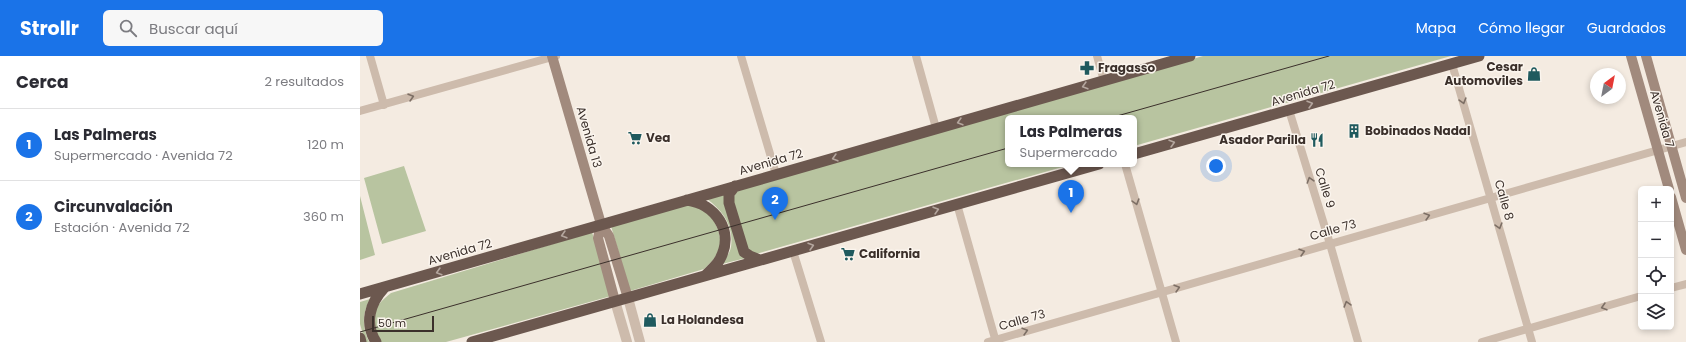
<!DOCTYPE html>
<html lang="es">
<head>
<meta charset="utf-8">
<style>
	:root { --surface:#fff; --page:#f7f7f7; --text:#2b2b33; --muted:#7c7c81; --line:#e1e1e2; --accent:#1a73e8 }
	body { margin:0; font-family:Poppins,sans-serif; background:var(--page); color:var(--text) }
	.controls { position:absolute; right:12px; bottom:12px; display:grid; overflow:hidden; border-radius:6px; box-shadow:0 2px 6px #0003 }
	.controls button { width:36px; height:36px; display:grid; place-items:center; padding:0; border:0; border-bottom:1px solid var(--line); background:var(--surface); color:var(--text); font:20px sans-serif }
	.compass { position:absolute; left:1230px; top:12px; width:36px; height:36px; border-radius:50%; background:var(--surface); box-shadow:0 2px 6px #0003; rotate:32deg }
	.scale { position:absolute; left:12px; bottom:10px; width:62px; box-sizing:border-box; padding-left:4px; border:2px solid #3b302b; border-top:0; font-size:11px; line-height:14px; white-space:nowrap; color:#3b302b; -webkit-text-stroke:3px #fbf5ee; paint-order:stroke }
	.you { position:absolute; left:856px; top:110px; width:14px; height:14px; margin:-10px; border:3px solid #fff; border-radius:50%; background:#1a73e8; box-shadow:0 0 0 6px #1a73e833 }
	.badge { display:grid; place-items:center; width:26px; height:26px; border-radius:50%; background:var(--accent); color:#fff; font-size:13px; font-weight:700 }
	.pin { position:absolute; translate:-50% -33px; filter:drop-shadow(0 1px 2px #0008) }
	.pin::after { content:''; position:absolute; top:21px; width:14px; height:12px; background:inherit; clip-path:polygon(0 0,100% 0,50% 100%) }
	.popup { position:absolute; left:645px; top:59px; width:132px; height:52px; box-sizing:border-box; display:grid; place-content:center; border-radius:6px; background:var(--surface); filter:drop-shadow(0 1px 3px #0005); font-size:13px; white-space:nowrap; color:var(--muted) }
	.popup b { font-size:15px; color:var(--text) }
	.popup::after { content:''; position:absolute; left:50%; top:100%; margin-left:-8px; border:8px solid transparent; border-top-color:var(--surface) }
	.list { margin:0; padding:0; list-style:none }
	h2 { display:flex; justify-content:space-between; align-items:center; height:52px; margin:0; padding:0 16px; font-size:17px }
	h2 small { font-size:13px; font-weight:400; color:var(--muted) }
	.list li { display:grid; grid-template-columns:26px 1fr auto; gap:12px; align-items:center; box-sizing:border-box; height:72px; padding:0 16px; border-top:1px solid var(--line) }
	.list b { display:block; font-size:15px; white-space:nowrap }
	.list p { margin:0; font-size:13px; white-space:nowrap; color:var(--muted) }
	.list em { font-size:13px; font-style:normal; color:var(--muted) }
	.icon { flex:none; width:22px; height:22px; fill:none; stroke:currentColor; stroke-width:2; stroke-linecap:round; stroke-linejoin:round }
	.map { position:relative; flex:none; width:1326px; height:286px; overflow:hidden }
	header { display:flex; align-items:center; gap:24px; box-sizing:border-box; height:56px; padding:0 20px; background:var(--accent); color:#fff }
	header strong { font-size:19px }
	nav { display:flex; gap:22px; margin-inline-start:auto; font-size:14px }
	.search { width:280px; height:36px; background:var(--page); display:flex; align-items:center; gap:10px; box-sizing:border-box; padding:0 14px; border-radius:6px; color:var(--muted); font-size:15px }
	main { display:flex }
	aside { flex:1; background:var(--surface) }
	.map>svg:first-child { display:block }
	.green { fill:#b8c4a0 }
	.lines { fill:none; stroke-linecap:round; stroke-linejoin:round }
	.minor { stroke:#cdbbac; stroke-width:8 }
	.tertiary { stroke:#cdbbac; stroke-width:10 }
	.secondary { stroke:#a18a7d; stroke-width:10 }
	.trunk { stroke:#6c584f; stroke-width:11 }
	.tram { stroke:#3b302b; stroke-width:1 }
	.oneway { stroke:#b4a69e }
	.oneway2 { stroke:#7d6f65 }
	.labels { text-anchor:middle; stroke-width:3; stroke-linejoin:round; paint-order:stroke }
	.poi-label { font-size:12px; font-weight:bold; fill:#3b302b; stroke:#fbf5ee; text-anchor:start }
	.street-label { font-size:12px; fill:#3b302b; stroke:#fbf5ee }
</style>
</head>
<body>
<header>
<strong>Strollr</strong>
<div class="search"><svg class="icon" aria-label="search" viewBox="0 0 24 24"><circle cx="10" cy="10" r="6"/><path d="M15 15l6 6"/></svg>Buscar aquí</div>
<nav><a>Mapa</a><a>Cómo llegar</a><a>Guardados</a></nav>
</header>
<main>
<aside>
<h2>Cerca<small>2 resultados</small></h2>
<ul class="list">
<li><span class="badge">1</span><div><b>Las Palmeras</b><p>Supermercado · Avenida 72</p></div><em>120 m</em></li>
<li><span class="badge">2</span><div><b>Circunvalación</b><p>Estación · Avenida 72</p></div><em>360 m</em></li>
</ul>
</aside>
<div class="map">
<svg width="1326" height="286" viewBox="0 0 1326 286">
	<rect width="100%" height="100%" fill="#f4ebe1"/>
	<!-- green -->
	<path class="green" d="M843,0h248l-317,90v-28h-126v46h65l-317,90 -9,-4 -15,-50 7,-12z
		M44,110l22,65 -44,13 -18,-66z
		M365,137l21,65 -24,6c3,-5 8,-11 9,-17 3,-21 -8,-36 -24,-48z
		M0,140l15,59 -15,5z
		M327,149c15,1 23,7 29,20 9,19 3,31 -12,44l-74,22 -19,-65z
		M232,176l19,64 -165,46h-65c-2,-6 -6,-12 -8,-18 -3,-13 9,-24 18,-31z
		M10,243c-8,15 -8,27 -1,43h-4l-5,-18v-22z"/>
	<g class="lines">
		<!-- minor -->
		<path class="minor" d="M10,0l14,49
			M381,0l35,118
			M556,0l20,72
			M737,0l7,25
			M1092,8l80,278
			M929,54l41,134 28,98
			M0,55l196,-55
			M765,108l51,178
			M597,148l39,138
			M433,195l28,91
			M1311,232l15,-4
			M628,286l698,-200
			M1122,286l159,-46"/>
		<!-- tertiary -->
		<path class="tertiary" d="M268,242l12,44
			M255,245l12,41"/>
		<!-- secondary -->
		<path class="secondary" d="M192,0l49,168 8,12 19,62
			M1271,0l38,133
			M1286,0l40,142
			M1311,141l15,53
			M241,168l-3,14 17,63"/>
		<!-- trunk -->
		<path class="trunk" d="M774,98l345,-98
			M375,130l-6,8v9l15,49 6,4 10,4
			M327,144c28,4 48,31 33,59 -3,6 -9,11 -14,16
			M0,238l830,-238
			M0,282l1,4
			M16,286c-12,-19 -6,-39 8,-54
			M112,286l627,-178"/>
		<!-- tram -->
		<path class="tram" d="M750,62l219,-62
			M0,276l648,-184"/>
	</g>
	<!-- one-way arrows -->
	<defs><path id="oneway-chevron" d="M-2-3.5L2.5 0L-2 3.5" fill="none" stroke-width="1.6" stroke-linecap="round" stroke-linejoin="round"/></defs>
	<g class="oneway">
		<use href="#oneway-chevron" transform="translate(725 30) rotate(164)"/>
		<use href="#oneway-chevron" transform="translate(950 48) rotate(-16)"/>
		<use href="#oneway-chevron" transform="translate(600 66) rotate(164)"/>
		<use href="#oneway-chevron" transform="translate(812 87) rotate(-16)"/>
		<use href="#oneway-chevron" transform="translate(475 102) rotate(164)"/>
		<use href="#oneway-chevron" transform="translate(576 154) rotate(-16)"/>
		<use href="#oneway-chevron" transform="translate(204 179) rotate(164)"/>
		<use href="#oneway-chevron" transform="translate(451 190) rotate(-16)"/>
		<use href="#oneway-chevron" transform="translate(79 216) rotate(164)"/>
	</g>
	<g class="oneway2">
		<use href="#oneway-chevron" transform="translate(51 41) rotate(-16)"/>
		<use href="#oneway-chevron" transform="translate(1103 45) rotate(74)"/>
		<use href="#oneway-chevron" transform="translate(950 124) rotate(-107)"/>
		<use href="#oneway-chevron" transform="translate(776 146) rotate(74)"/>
		<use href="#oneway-chevron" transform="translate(1067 160) rotate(-16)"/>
		<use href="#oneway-chevron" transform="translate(1139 170) rotate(74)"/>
		<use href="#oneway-chevron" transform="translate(942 196) rotate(-16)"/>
		<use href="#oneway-chevron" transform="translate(817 232) rotate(-16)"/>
		<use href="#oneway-chevron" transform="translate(987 248) rotate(-106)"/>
		<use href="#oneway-chevron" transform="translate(1244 251) rotate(164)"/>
		<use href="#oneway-chevron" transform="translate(665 275) rotate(-16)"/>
	</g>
	<!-- icons -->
	<defs>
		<symbol id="pharmacy-bare" viewBox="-9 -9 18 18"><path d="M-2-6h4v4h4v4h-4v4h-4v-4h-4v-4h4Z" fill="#1f5a5e" stroke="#fbf5ee" stroke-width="2.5" paint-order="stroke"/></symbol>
		<symbol id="shop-bare" viewBox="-9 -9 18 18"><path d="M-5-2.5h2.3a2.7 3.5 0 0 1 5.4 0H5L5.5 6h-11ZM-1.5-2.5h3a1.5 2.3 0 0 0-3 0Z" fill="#1f5a5e" stroke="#fbf5ee" stroke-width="2.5" paint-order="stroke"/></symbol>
		<symbol id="building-bare" viewBox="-9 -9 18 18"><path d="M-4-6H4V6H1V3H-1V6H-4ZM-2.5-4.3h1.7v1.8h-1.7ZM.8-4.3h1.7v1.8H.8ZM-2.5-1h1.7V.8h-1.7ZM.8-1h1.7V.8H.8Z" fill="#1f5a5e" stroke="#fbf5ee" stroke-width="2.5" paint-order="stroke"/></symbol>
		<symbol id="supermarket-bare" viewBox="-9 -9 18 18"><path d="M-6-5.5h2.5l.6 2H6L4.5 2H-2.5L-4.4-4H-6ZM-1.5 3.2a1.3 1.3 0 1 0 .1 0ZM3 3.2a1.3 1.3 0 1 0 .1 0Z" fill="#1f5a5e" stroke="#fbf5ee" stroke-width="2.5" paint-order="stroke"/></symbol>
		<symbol id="restaurant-bare" viewBox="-9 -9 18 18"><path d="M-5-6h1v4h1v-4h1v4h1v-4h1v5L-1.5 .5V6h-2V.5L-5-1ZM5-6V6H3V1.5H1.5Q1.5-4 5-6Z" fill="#1f5a5e" stroke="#fbf5ee" stroke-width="2.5" paint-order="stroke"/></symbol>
	</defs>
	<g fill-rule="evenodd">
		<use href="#pharmacy-bare" x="717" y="2" width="20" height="20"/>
		<use href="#shop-bare" x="1164" y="8" width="20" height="20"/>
		<use href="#building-bare" x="984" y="65" width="20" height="20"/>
		<use href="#supermarket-bare" x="265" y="72" width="20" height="20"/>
		<use href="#restaurant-bare" x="947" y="74" width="20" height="20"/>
		<use href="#supermarket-bare" x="478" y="188" width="20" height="20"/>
		<use href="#shop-bare" x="280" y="254" width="20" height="20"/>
	</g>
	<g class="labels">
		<!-- poi labels -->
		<g class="poi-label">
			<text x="1163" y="15" text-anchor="end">Cesar<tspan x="1163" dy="14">Automoviles</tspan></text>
			<text x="738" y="16">Fragasso</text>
			<text x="1005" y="79">Bobinados Nadal</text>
			<text x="286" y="86">Vea</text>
			<text x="946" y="88" text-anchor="end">Asador Parilla</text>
			<text x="499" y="202">California</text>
			<text x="301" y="268">La Holandesa</text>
		</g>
		<!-- street labels -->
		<g class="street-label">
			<text transform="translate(943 37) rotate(-16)" y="4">Avenida 72</text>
			<text transform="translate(1302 63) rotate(74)" y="4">Avenida 7</text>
			<text transform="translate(229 81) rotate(74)" y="4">Avenida 13</text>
			<text transform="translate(411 106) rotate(-16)" y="4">Avenida 72</text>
			<text transform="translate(965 132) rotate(73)" y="4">Calle 9</text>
			<text transform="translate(1144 144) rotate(74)" y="4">Calle 8</text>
			<text transform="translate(973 174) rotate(-16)" y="4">Calle 73</text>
			<text transform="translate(100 196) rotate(-16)" y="4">Avenida 72</text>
			<text transform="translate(662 264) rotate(-16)" y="4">Calle 73</text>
		</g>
	</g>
</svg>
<div class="controls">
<button>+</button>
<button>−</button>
<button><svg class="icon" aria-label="locate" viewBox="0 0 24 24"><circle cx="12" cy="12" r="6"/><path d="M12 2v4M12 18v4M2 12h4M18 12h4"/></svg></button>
<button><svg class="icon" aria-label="layers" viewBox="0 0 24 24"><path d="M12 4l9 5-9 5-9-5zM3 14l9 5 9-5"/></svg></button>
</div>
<svg class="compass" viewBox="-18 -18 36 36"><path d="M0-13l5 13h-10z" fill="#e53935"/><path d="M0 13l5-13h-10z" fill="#7c7c81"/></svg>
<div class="scale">50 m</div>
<div class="you"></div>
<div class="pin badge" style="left:711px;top:157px">1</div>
<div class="popup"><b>Las Palmeras</b>Supermercado</div>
<div class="pin badge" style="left:415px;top:164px">2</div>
</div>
</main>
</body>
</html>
